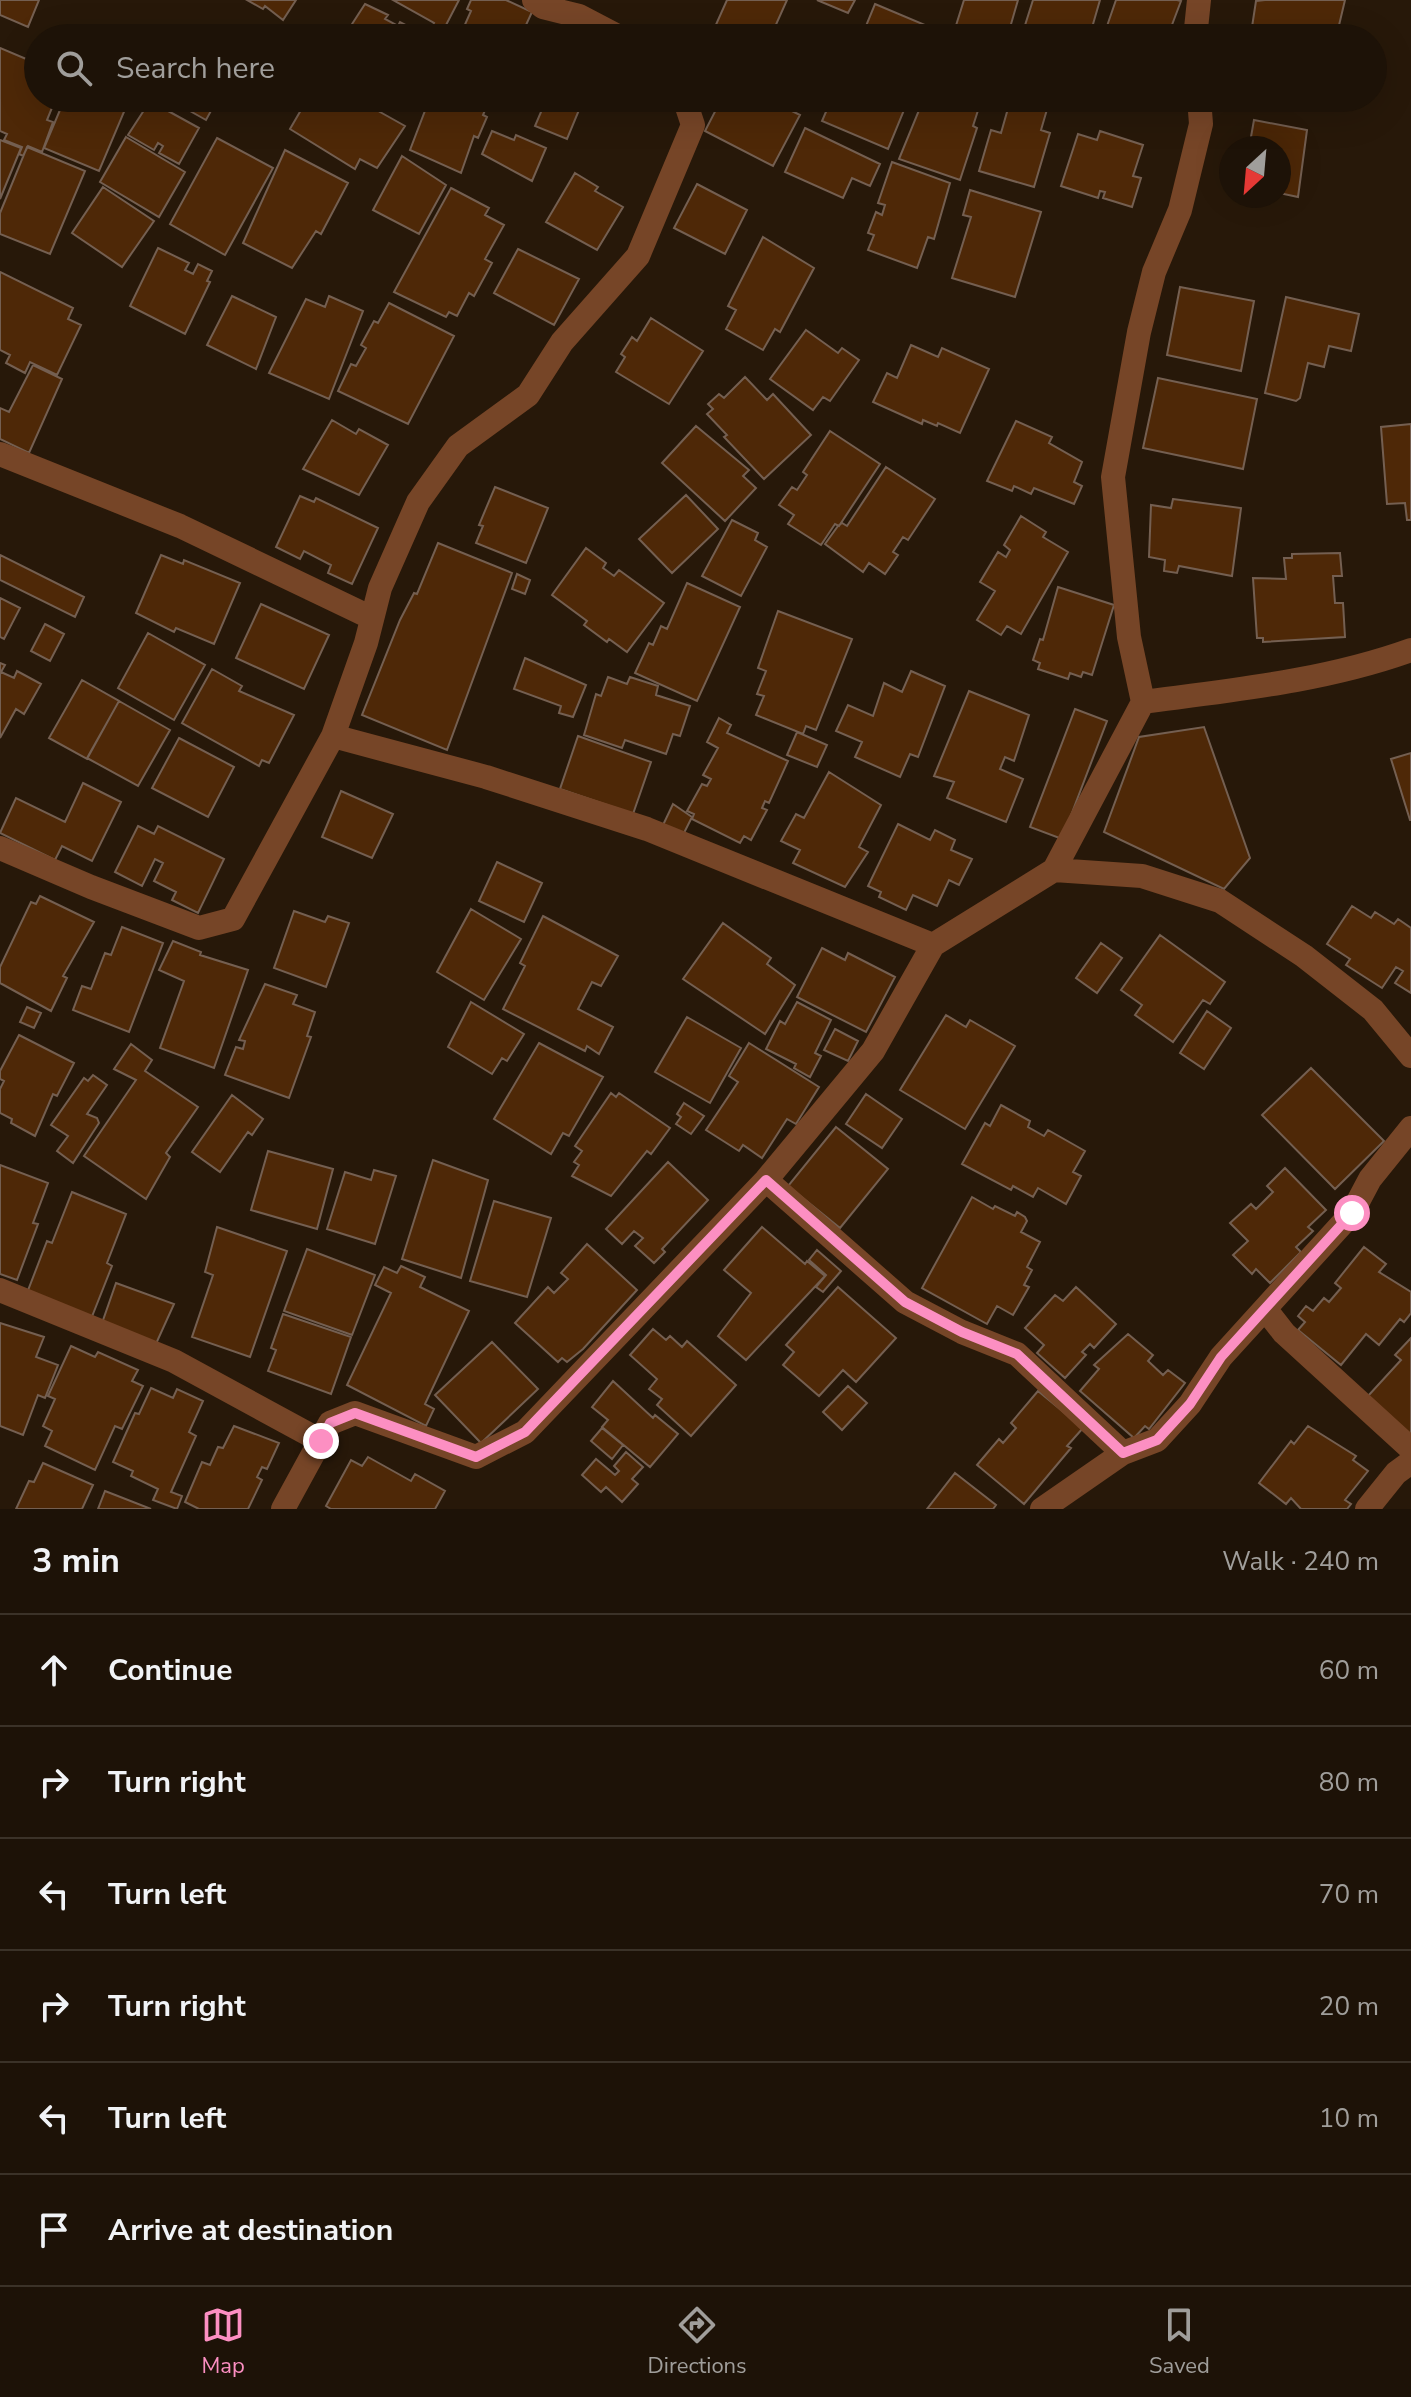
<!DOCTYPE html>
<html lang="en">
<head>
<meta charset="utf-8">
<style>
	:root { --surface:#1d1207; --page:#2a2015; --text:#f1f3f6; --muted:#a09e9b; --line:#3b3228; --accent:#fc8fc2 }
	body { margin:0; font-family:"Nunito Sans",sans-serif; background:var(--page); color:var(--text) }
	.compass { position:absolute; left:1219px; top:136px; width:72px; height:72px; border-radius:50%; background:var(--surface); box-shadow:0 8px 32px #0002; rotate:206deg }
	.stop { position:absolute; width:24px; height:24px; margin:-18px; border:6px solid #fc8fc2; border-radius:50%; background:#fff }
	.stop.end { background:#fc8fc2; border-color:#fff; box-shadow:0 2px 8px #0008 }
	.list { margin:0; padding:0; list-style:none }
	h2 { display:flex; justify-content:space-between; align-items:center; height:104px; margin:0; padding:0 32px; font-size:34px }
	h2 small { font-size:26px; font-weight:400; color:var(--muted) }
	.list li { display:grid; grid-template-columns:52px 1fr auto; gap:24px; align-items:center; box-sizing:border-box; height:112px; padding:0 32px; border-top:2px solid var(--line) }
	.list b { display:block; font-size:30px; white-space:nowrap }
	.list em { font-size:26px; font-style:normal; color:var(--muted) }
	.icon { flex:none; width:44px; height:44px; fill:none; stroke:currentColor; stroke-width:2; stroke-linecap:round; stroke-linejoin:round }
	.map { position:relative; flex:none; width:1411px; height:1509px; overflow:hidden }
	.search { position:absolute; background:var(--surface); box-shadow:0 8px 32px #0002; left:24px; right:24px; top:24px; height:88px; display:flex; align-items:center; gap:20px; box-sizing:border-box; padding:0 28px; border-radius:44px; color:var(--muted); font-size:30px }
	.sheet { height:776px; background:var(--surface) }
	nav { display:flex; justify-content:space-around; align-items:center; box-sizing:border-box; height:112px; border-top:2px solid var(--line); background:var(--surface); font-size:22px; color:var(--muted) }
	nav a { display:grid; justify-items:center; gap:4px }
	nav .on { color:var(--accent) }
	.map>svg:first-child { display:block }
	.building { fill:#4e2807; stroke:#745f51; stroke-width:2 }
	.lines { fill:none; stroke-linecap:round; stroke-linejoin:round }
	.minor { stroke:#764527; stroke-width:24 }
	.route { stroke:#fc8fc2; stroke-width:10 }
</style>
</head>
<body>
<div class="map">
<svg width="1411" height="1509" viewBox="0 0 1411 1509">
	<rect width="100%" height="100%" fill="#271809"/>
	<!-- building -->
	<path class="building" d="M0,0h39l-11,27 -28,-12z
		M247,0h49l-13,20 -18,-14 -2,3z
		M393,0h66l-14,27 9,6 -3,5 -23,-4 6,-11z
		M471,0h35l26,12 -12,26h-61l12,-27 -4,-2z
		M727,0h60l-17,38h-60z
		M817,0h38l-7,13z
		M964,0h54l-11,38 -54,-3z
		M1033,0h67l-11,38h-68z
		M1116,0h61l4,1 -14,37h-57l3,-10 -6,-2z
		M1265,0h80l-9,38h-80l1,-10 -5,-1 4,-26z
		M365,4l23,11 -3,4 13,7 2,-4 31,16h-88z
		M875,4l50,21 -5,13h-59z
		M575,26l27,12h-57l5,-11 21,9z
		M0,48l38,16v34h18l-9,22 6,2 -11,30 -14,-6 -5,10 -4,-2 3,-7 -18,-7 3,-6 -7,-3z
		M65,98l64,2 -30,71 -55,-23z
		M167,98h51l-12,22z
		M308,98h47l50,28 -28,42 -17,-9 -5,10 -65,-40z
		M397,98h31l-7,12z
		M435,98h55l-7,17 4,2 -9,21 -4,-2 -13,37 -51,-23 18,-47 4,2z
		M528,98h56l-17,41 -32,-13 9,-21z
		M722,98h44l34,17 -27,51 -68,-35z
		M832,98h77l-21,51 -66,-28z
		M924,98h58l-9,28 4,2 -17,52 -61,-21z
		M1011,98l37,8 -7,24 9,3 -16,54 -55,-16 12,-41 10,3z
		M150,101l49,27 -20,36 -20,-11 4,-7 -5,-3 -4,7 -26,-15z
		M1254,120l53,10 -9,67 -19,-4v-45h-30z
		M805,128l75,36 -10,22 -18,-8 -9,20 -58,-26z
		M492,131l22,9 2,-5 30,13 -14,33 -50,-27z
		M1100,131l43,14 -10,31 8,2 -9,29 -29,-9 2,-6 -5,-1 -2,7 -37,-12 17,-52 19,6z
		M126,137l59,35 -26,45 -59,-35z
		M217,138l56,30 -48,87 -55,-31z
		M0,140l21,8 -21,51z
		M27,147l58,24 -35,83 -50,-20v-21z
		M285,150l63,33 -27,51 -5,-3 -24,37 -49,-25z
		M402,156l44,29 -27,49 -46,-24z
		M892,162l58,21 -16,56 -6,-2 -11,31 -49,-18 6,-15 -6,-2 8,-21 6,3 3,-10 -7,-2z
		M575,173l23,14 -3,4 28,16 -26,43 -51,-28z
		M697,184l50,26 -22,44 -51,-26z
		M103,187l51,34 -32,46 -50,-34z
		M451,188l38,20 -4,7 19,10 -19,34 7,4 -18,33 -5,-3 -12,23 -8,-4 -3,5 -52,-25z
		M970,190l71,22 -26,85 -63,-19 19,-61 -8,-2z
		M763,237l51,31 -34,64 -5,-3 -12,21 -37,-21 10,-19 -8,-4z
		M158,248l31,15 -4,7 8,4 5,-10 14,7 -5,10 3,1 -25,52 -55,-28z
		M518,249l61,30 -25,46 -60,-32z
		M0,272l73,36 -5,11 13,6 -24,50 -27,-13 -5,11 -19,-10 4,-8 -10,-5z
		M1180,287l74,14 -13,70 -74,-16z
		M232,296l44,21 -20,52 -49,-24z
		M329,296l34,15 -34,88 -60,-26 37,-74 19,8z
		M1286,297l73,17 -8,37 -22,-5 -5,21 -16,-4 -8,35 -4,3 -31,-8z
		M389,303l65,33 -46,88 -70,-33 13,-27 5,2 10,-18 -5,-3 13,-24 4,2z
		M651,318l52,33 -34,53 -53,-32 9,-15 -4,-3 11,-17 5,4z
		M806,330l32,23 4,-5 17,12 -29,41 -7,-4 -10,13 -43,-31z
		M911,345l27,12 4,-9 47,21 -29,64 -22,-10 -1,3 -14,-6 -1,4 -49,-22 14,-29 10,5z
		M33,365l29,14 -33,74 -29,-14v-31l9,4z
		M745,377l22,23 6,-6 38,41 -47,44 -40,-42 3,-2 -20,-21 6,-5 -5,-5 11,-10 5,4z
		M1158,378l99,21 -14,70 -100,-21z
		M332,420l24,14 3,-5 29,16 -29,50 -56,-26z
		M1016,421l36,16 -3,6 33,19 -8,20 8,4 -8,18 -40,-16 -3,6 -17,-8 -2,5 -25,-10z
		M1411,424v96h-4l-2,-17 -18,1 -6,-77z
		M696,426l53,44 -6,6 13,12 -31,33 -63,-58z
		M830,431l50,33 -41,62 -4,-2 -14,21 -33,-21 6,-9 -15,-10 13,-18 5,3 10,-15 -4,-3z
		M886,467l49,32 -27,41 -5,-3 -10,15 5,3 -13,19 -16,-11 -6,9 -38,-28 13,-18 4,-3 5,3z
		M495,487l53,21 -22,55 -50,-20 7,-17 -4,-1z
		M686,495l32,34 -46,44 -33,-34z
		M300,496l14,6 2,-4 62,30 -26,56 -24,-11 3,-8 -27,-14 -4,8 -24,-12z
		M1173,499l68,9 -9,68 -53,-10 -2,7 -13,-2 1,-11 -16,-3 2,-52 20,3z
		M1021,516l25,16 -3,5 25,15 -47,82 -14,-8 -6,9 -24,-15 18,-29 -15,-9 18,-30 8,5 4,-7 -6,-5z
		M732,520l26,13 -3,7 12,7 -26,49 -39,-20z
		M438,543l74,30 -65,177 -85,-35 38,-95 14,-27 3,1z
		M586,548l20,15 -3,5 11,8 5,-6 45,33 -37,49 -18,-13 -2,3 -23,-17 3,-4 -35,-26z
		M1340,553l2,23h-9l2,27h8l2,34 -82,5v-4h-6l-4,-60 33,1 -2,-21h8v-4z
		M0,555l84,42 -9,20 -75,-37z
		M161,555l22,9 1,-4 56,23 -26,61 -38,-16 -2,4 -38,-19z
		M517,574l13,6 -5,14 -13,-5z
		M687,583l53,24 -43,94 -62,-28 14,-30 4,2 8,-19 6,3z
		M1058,587l56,18 -22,70 -9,-3 -2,5 -11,-4 -2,6 -30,-10 2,-6 -7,-3 7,-21 3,1z
		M0,598l20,10 -16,31 -4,-2z
		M261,604l68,31 -25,54 -68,-31z
		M778,611l74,28 -36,91 -10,-4 -3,8 -47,-19 8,-19 -7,-2 9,-23 -8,-3z
		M45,624l19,10 -14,27 -19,-10z
		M148,633l57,32 -31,55 -56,-32z
		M525,658l61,27 -13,32 -14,-4 2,-7 -47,-17z
		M0,663l5,2 -4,7 13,6 3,-7 24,13 -17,30 -8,-5 -16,29z
		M212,669l30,17 -3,5 55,24 -25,48 -7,-3 -3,6 -77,-43z
		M911,671l34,15 -27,71 -8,-3 -10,23 -45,-20 7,-15 -26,-11 12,-26 25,11 11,-33 18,9z
		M608,677l19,7 3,-7 28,9 -2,9 34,11 -10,30 -7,-2 -7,20 -41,-14 -3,8 -38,-13 12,-41 5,2z
		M82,680l37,21 -32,58 -38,-21z
		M969,691l60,24 -15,46 -9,-4 -5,12 23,10 -17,43 -59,-24 7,-16 -20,-6z
		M119,701l51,29 -32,56 -51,-28z
		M1075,709l32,12 -45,118 -32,-12z
		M719,718l12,7 -4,8 61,28 -19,42 -4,-2 -3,7 5,2 -16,30 -7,-4 -4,7 -48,-24 2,-5 -7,-3 15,-27 5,2 4,-7 -8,-4 15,-27 -11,-6z
		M1204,727l46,131 -26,31 -120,-57 35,-95z
		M797,732l30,13 -10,22 -30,-12z
		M578,736l73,26 -18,52 -73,-25z
		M179,738l55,29 -26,50 -56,-29z
		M1411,753v67h-1l-19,-61z
		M829,772l52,33 -22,42 9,5 -23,35 -52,-24 7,-13 -19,-9 15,-27 8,4z
		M83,783l38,19 -29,59 -30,-15 -7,14 -55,-27 16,-35 49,24z
		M341,791l52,23 -21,44 -50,-21z
		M673,804l19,13 -9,18 -20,-10z
		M898,824l32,16 5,-10 20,10 -4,10 21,9 -13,26 -10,-5 -12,26 -24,-11 -7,15 -27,-13 2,-5 -13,-6z
		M138,826l16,8 4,-8 66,33 -26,54 -26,-13 4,-8 -22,-11 9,-18 -8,-4 -13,27 -27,-14z
		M497,862l45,21 -18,39 -45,-21z
		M40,896l54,26 -31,54 4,2 -16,33 -51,-28v-16l31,-65 5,2z
		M1352,906l19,12 4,-6 19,12 4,-5 13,9v65l-16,-10 8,-12 -7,-4 -14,21 -36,-23 4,-6 -23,-15z
		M471,909l50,30 -37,61 -47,-28z
		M294,911l31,11 3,-6 21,7 -23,64 -52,-19z
		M543,916l75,40 -17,30 -9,-4 -14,27 35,18 -14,27 -12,-8 -2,5 -82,-42 22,-43 -5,-3z
		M723,923l48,35 -4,6 28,21 -30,49 -82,-55z
		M122,927l41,16 -34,89 -56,-22 9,-24 9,3 14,-36 6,2z
		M1160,935l65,47 -15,22 -7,-4 -30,42 -38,-27 7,-10 -21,-15z
		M173,941l28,11 -1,3 48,15 -34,98 -54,-20 24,-67 -25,-11z
		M1101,943l21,15 -25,35 -21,-15z
		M822,948l23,12 3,-7 47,24 -29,55 -69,-35z
		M265,984l32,11 -4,9 22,8 -8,24 4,1 -22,61 -64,-23 11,-28 7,2 2,-8 -6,-1z
		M471,1002l53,32 -17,27 -5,-3 -10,16 -44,-27z
		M797,1002l34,18 -16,33 6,3 -11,21 -16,-9 2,-4 -30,-15 14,-28 5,3z
		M27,1007l14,6 -7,15 -14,-6z
		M1207,1011l24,17 -27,41 -24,-16z
		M946,1015l20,12 4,-7 45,26 -50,83 -65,-39z
		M687,1017l54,31 -31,55 -55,-31z
		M835,1029l23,12 -10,20 -24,-11z
		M19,1035l55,28 -17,33 -4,-2 -18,42 -24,-13 1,-4 -12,-6v-24l4,-8 -4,-2v-8z
		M539,1043l64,34 -34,59 -6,-3 -12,21 -57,-35z
		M749,1043l70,44 -23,37 -9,-5 -25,39 -19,-13 -4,6 -33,-21 32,-48 -9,-6z
		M131,1044l21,16 -7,11 53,36 -32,46 4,4 -24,42 -62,-43 52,-76 -22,-11z
		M1311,1068l73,73 -49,48 -73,-74z
		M93,1075l14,10 -20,29 10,4 2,5 -26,40 -16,-12 11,-15 -17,-11 33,-47 4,3z
		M611,1093l5,4 3,-4 51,35 -19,26 -4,-3 -36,45 -39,-20 7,-11 -5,-3 8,-11 -7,-5z
		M866,1094l36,25 -20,29 -36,-24z
		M232,1095l31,24 -11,16 -4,-3 -28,40 -28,-20z
		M684,1103l20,13 -13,18 -15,-10 5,-7 -4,-3z
		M1001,1105l29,16 -2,6 16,9 4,-6 37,21 -12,21 8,4 -15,28 -28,-16 -5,9 -20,-11 -2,4 -49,-26 23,-41 5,3z
		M836,1127l52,42 -48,59 -52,-42z
		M268,1151l65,18 -16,60 -66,-19z
		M433,1160l55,20 -27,98 -59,-19z
		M668,1162l40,38 -46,49 3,3 -11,11 -19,-17 8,-8 -9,-7 -12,13 -16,-15z
		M0,1165l48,18 -15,40 5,1 -21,56 -17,-6z
		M1285,1168l41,42 -18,17 5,4 -17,16 5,5 -31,31 -14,-14 -4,5 -19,-19 15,-14 -18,-18 21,-19 5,5 17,-17 -6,-6z
		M374,1170l22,6 -21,68 -48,-15 18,-57 26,8z
		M72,1192l54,22 -19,49 5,3 -21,53 -64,-26 20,-52 5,2z
		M972,1197l21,12 2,-3 20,10 2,-4 8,5 2,4 -6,11 19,10 -13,25 5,3 -8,15 5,2 -16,28 -16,-9 -10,18 -65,-36z
		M494,1201l57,17 -24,79 -57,-16z
		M217,1227l70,24 -37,106 -58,-20 21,-62 -8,-3z
		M762,1227l43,37 2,-3 18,15 -79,84 -28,-24 33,-43 -27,-23z
		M587,1244l50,46 -54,59 -16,13 -5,-4 -4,4 -43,-39 33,-36 6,6 14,-14 -7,-6z
		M1364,1247l22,17 -7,8 32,20v21l-7,9 -4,-3 -21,26 -13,-11 -25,31 -43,-35 7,-8 -7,-6 8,-10 7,5 11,-13 5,4 12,-14 -6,-5z
		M307,1249l68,26 -23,60 -68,-24z
		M817,1250l24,21 -18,21 -7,-5 10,-12 -17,-15z
		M401,1266l24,11 -5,10 49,24 -44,93 9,5 -8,17 -79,-41 44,-92 -16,-8 9,-18 13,6z
		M116,1283l58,21 -19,42 -54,-20z
		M838,1287l58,51 -40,44 -13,-12 -24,26 -36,-31 11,-13 -8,-7z
		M1076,1287l40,37 -22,24 -4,-4 -8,8 4,3 -21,23 -28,-25 7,-8 -19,-17 30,-33 8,6z
		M283,1314l68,23 -20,57 -63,-23 8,-21 -5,-2z
		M0,1323l44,14 -8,20 22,8 -13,33 -7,-3 -15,40 -23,-9z
		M653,1329l13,11 4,-4 12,11 5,-6 49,44 -45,51 -34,-31 5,-6 -13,-10 8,-10 -27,-24z
		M1128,1334l25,21 -5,6 15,14 5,-5 17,13 -36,46 -4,-3 -11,12 -54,-47 19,-22 -5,-4z
		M1411,1338v97l-43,-39 33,-36 -6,-5z
		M492,1342l46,47 -57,54 -46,-48z
		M71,1346l24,11 3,-5 40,18 -6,11 11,5 -21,43 -7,-3 -20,44 -50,-24 7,-15 -9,-5 12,-27 -7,-3z
		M613,1381l40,37 2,-3 23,19 -28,33 -48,-40 6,-7 -16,-13z
		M848,1386l19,17 -25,27 -19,-18z
		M151,1388l22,10 4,-9 26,12 -14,31 7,4 -25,56 11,4 -5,13 -24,-9 5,-11 -27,-13 2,-5 -20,-9 22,-49 4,1z
		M1038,1391l45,37 -16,18 4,2 -47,56 -47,-39 22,-26 4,4 13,-15 -5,-5z
		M234,1426l45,17 -12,26 -5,-2 -5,10 5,3 -14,29h-49l-14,-7 17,-40 8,3 8,-18 5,1z
		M1308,1426l48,30 -3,4 15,11 -23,29 6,4 -4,5h-46l-10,-11 -5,6 -27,-21 32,-42 3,3z
		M602,1428l21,17 -11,14 -21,-18z
		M626,1452l17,15 -11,12 6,5 -16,18 -16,-15 -5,5 -19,-17 14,-16 19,16 4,-4 -5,-5z
		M368,1457l43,24 4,-7 30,17 -10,18h-104l-5,-3 25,-46 11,6z
		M43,1463l50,22 -11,24h-66l13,-28 5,1z
		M955,1473l41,32 -3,4h-66z
		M105,1491l46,18h-53z"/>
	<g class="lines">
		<!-- minor -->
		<path class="minor" d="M534,0l9,7 36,9 42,22
			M1195,38l4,-38
			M0,454l180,72 192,92
			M1143,702c90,-12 182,-21 268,-52
			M333,736l33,-93 14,-55 38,-86 40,-56 70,-51 34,-53 76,-86 55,-131 -9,-27
			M0,848l91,39 108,41 34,-9 100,-183 153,41 161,52 286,116
			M1054,870l89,-168 -14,-65 -16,-160 26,-145 15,-60 26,-62 21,-86 -2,-26
			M766,1180l139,122 57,30 55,22 106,99 34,-13 33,-36 31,-47 131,-144 18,-34 41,-51
			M0,1290l174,71 147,80
			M1266,1310l18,23 127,116
			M283,1509l47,-86 25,-10 121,44 49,-25 241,-252 107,-129 60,-106 121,-75 88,6 78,25 84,55 69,54 38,46
			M1042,1509l81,-56
			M1367,1509l29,-36 15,-11"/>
	</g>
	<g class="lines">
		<!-- route -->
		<path class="route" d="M321,1441l9,-18 25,-10 121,44 49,-25 241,-252 139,122 57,30 55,22 106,99 34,-13 33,-36 31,-47 131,-144"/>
	</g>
</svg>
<svg class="compass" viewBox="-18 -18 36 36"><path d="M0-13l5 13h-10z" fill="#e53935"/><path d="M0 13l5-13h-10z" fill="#a09e9b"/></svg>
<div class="stop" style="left:1352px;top:1213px"></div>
<div class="stop end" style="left:321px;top:1441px"></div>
<div class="search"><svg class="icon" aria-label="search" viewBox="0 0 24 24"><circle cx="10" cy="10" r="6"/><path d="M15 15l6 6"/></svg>Search here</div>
</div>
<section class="sheet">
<h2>3 min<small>Walk · 240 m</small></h2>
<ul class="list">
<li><svg class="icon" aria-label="ahead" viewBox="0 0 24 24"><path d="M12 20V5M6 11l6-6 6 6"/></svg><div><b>Continue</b></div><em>60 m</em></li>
<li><svg class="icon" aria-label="right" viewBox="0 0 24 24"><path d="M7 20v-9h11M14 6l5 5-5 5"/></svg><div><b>Turn right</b></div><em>80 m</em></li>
<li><svg class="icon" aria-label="left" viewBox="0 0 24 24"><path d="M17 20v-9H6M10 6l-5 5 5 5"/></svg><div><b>Turn left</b></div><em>70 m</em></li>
<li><svg class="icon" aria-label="right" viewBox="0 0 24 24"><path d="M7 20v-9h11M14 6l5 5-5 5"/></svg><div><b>Turn right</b></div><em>20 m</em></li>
<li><svg class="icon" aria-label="left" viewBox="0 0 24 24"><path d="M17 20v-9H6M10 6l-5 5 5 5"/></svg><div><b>Turn left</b></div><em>10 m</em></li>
<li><svg class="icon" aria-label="arrive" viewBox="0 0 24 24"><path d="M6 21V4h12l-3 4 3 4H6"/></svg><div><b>Arrive at destination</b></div></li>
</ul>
</section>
<nav>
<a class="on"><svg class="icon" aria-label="map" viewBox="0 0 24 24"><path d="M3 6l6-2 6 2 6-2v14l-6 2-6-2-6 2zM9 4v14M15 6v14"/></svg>Map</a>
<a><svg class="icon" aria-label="directions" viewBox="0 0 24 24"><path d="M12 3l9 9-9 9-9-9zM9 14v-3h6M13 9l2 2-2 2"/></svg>Directions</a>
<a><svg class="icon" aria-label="saved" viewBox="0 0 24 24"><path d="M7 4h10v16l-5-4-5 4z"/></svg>Saved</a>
</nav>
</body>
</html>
